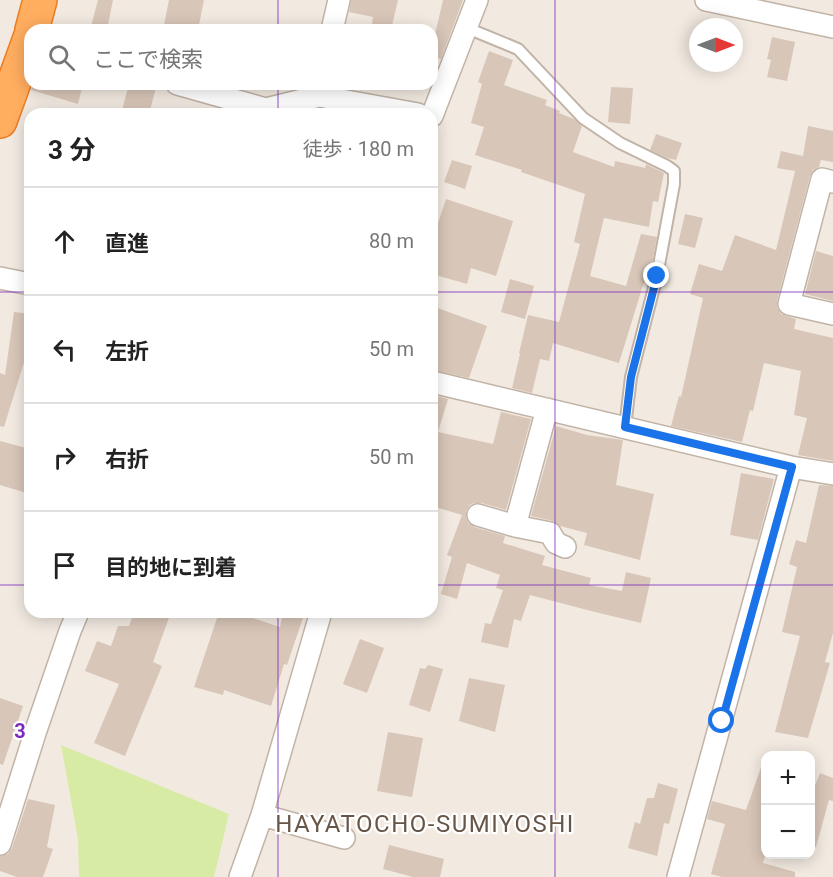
<!DOCTYPE html>
<html lang="ja">
<head>
<meta charset="utf-8">
<style>
	:root { --surface:#fff; --page:#f2f2f2; --text:#222; --muted:#767676; --line:#e0e0e0 }
	body { margin:0; font-family:Roboto,"Noto Sans JP",sans-serif; background:var(--page); color:var(--text) }
	.controls { position:absolute; right:18px; bottom:18px; display:grid; overflow:hidden; border-radius:12px; box-shadow:0 3px 15px #0003 }
	.controls button { width:54px; height:54px; display:grid; place-items:center; padding:0; border:0; border-bottom:2px solid var(--line); background:var(--surface); color:var(--text); font:30px sans-serif }
	.compass { position:absolute; left:689px; top:18px; width:54px; height:54px; border-radius:50%; background:var(--surface); box-shadow:0 3px 15px #0003; rotate:90deg }
	.stop { position:absolute; width:18px; height:18px; margin:-14px; border:4px solid #1a73e8; border-radius:50%; background:#fff }
	.stop.end { background:#1a73e8; border-color:#fff; box-shadow:0 2px 6px #0008 }
	.list { margin:0; padding:0; list-style:none }
	h2 { display:flex; justify-content:space-between; align-items:center; height:78px; margin:0; padding:0 24px; font-size:26px }
	h2 small { font-size:20px; font-weight:400; color:var(--muted) }
	.list li { display:grid; grid-template-columns:39px 1fr auto; gap:18px; align-items:center; box-sizing:border-box; height:108px; padding:0 24px; border-top:2px solid var(--line) }
	.list b { display:block; font-size:22px; white-space:nowrap }
	.list em { font-size:20px; font-style:normal; color:var(--muted) }
	.icon { flex:none; width:33px; height:33px; fill:none; stroke:currentColor; stroke-width:2; stroke-linecap:round; stroke-linejoin:round }
	.map { position:relative; flex:none; width:833px; height:877px; overflow:hidden }
	.search { position:absolute; background:var(--surface); box-shadow:0 3px 15px #0003; left:24px; top:24px; width:414px; height:66px; display:flex; align-items:center; gap:15px; box-sizing:border-box; padding:0 21px; border-radius:18px; color:var(--muted); font-size:22px }
	.panel { position:absolute; background:var(--surface); box-shadow:0 3px 15px #0003; left:24px; top:108px; width:414px; height:510px; border-radius:18px }
	.map>svg:first-child { display:block }
	.green { fill:#d8eba5 }
	.building { fill:#d8c6b8 }
	.lines { fill:none; stroke-linecap:round; stroke-linejoin:round }
	.lane-casing { stroke:#c1b3a6; stroke-width:14 }
	.street-casing { stroke:#c1b3a6; stroke-width:24 }
	.highway-casing { stroke:#eb7d22; stroke-width:36 }
	.lane { stroke:#fff; stroke-width:10 }
	.street { stroke:#fff; stroke-width:21 }
	.highway { stroke:#ffad5f; stroke-width:33 }
	.route { stroke:#1a73e8; stroke-width:8 }
	.grid { fill:none; stroke:#7b2cbf; stroke-width:1.5; stroke-opacity:0.55 }
	.labels { text-anchor:middle; stroke-width:4.5; stroke-linejoin:round; paint-order:stroke }
	.quarter-label { font-size:24px; letter-spacing:1.5px; fill:#675548; stroke:#fff }
	.grid-label { font-size:20px; text-anchor:middle; font-weight:bold; fill:#7b2cbf; stroke:#fff; stroke-width:4.5; stroke-linejoin:round; paint-order:stroke }
</style>
</head>
<body>
<div class="map">
<svg width="833" height="877" viewBox="0 0 833 877">
	<rect width="100%" height="100%" fill="#f2eae1"/>
	<!-- green -->
	<path class="green" d="M61,745l168,69 -15,63h-135l-1,-38z"/>
	<!-- building -->
	<path class="building" d="M98,0h15l-6,30h-17z
		M169,0h35l-6,30h-35z
		M351,0h47l-7,30h-20l2,-13 -24,-5z
		M443,0h20l-22,59 -9,-2v-10z
		M772,37l23,5 -8,39 -20,-4 4,-17 -4,-1z
		M489,51l24,9 -9,25 43,15 -2,5 15,6 -1,2 15,6 8,7 -9,26 41,15 1,-6 30,7 1,-4 18,9 -6,29 -5,-1 -4,26 -45,-9 -14,58 36,10 15,-52 16,3 -9,46 -4,-1 -25,81 -66,-20 -4,18 -9,-2 -8,34 -20,-5 8,-34 -1,-1 9,-38 31,7 21,-78 -6,-2 11,-48 -64,-22 1,-2 -47,-15 9,-28 -13,-4 11,-39 -4,-2z
		M33,84h50l-5,20 -47,-14z
		M129,84h28l-8,30h-28z
		M611,87l22,1 -3,36 -22,-2z
		M808,126l25,5v31l-12,-2 -2,7 -6,3 -3,6 -33,125v6l4,7 15,5 -2,10 39,9v123l-35,-6 9,-37 -13,-3 7,-44 -37,-8 -11,48 -3,-1 -8,32 -71,-16 8,-30 2,1 22,-99 -13,-4 9,-30 23,7 13,-36 41,15 19,-79 -18,-3 4,-17 22,5z
		M656,134l26,9 -6,17 -9,-2 -17,-8z
		M452,160l20,6 -7,23 -21,-7z
		M446,199l67,22 -17,55 -25,-8 -4,16 -35,-10v-33z
		M685,214l18,4 -8,30 -17,-4z
		M816,251l17,5v45l-28,-7z
		M510,279l24,7 -9,33 -24,-7z
		M432,306l55,20 -18,52 -37,-8z
		M14,312l16,2v42h-4l-22,71 -4,-1v-53l5,2z
		M432,395l16,4 -10,33 55,12 8,-32 30,7 -25,91 -24,-7h-8l-4,2 -4,6v6l2,6 6,4 31,9 -2,7 42,13 -3,9 49,13 -2,7 33,6 4,-19 25,6 -10,45 -46,-11 -65,-17 -9,26 -7,-2 -6,29 -27,-6 4,-19 6,1 12,-34 -7,-2 4,-13 -33,-12 -10,36 -16,-5 11,-37 -5,-2 15,-40 -30,-9z
		M556,426l31,9 36,5 -7,45 38,9 -14,66 -56,-15 3,-12 -27,-7 -7,-5 -22,-5z
		M0,441l30,8v45l-30,-9z
		M741,473l33,6 -16,61 -28,-5z
		M819,485l14,1v147l-8,29 5,1 -22,75 -33,-6 25,-96 -18,-4 15,-65 -8,-3 7,-24 10,3z
		M134,612h37l-18,50 9,4 -37,90 -31,-13 25,-59 -34,-13 12,-30 14,5 7,-20h11z
		M219,612h15l46,15 3,-15h22l-18,53 -3,-1 -13,42 -47,-16 -1,5 -29,-8z
		M360,639l24,9 -17,45 -24,-9z
		M428,665l15,4 -13,43 -21,-7 11,-37 5,1z
		M469,678l36,7 -10,47 -36,-11z
		M0,698l23,8 -20,59 -3,-1z
		M388,732l35,6 -11,59 -35,-6z
		M763,762h2v94l-2,7 32,9v5h-73l-11,-3 14,-50 -18,-5 5,-18 34,9z
		M820,773l13,5v23l-4,-1 -13,47 -6,-1v-48z
		M658,783l20,6 -9,35 -5,-1 -7,33 -29,-8 7,-26 5,2 7,-26h7z
		M28,799l27,6 -8,42 6,2 -10,28h-26l-17,-6v-15l8,-2 4,-6z
		M389,845l55,14 -4,18h-27l-30,-8z"/>
	<g class="lines">
		<defs>
			<path id="lane" d="M467,28l51,21 65,69 37,25 47,23 7,5v13l-17,92 -26,101 -6,50"/>
			<path id="street" d="M706,0l127,27
				M332,30l7,-30
				M177,84l89,25
				M319,96l99,18
				M264,114l2,-5 53,-13 2,-12
				M432,116l45,-116
				M833,182l-11,-3 -33,125 44,10
				M0,278l30,6
				M432,382l359,85 42,7
				M478,515l37,11 35,7 6,10 9,4
				M515,526l32,-117
				M262,815l82,23
				M0,844l36,-114 34,-99 8,-19
				M240,877l22,-62 59,-203
				M678,877l113,-410"/>
			<path id="highway" d="M32,30l8,-30
				M0,121l30,-83"/>
		</defs>
		<!-- lane casing -->
		<use href="#lane" class="lane-casing"/>
		<!-- street casing -->
		<use href="#street" class="street-casing"/>
		<!-- highway casing -->
		<use href="#highway" class="highway-casing"/>
		<!-- lane -->
		<use href="#lane" class="lane"/>
		<!-- street -->
		<use href="#street" class="street"/>
		<!-- highway -->
		<use href="#highway" class="highway"/>
	</g>
	<g class="lines">
		<!-- route -->
		<path class="route" d="M657,276l-26,101 -6,50 167,40 -70,254"/>
	</g>
	<!-- grid -->
	<path class="grid" d="M278,0v30M555,0v877M278,84v30M0,292h30M432,292h401M0,585h30M432,585h401M278,612v265"/>
	<g class="labels">
		<!-- quarter labels -->
		<g class="quarter-label">
			<text x="425" y="832">HAYATOCHO-SUMIYOSHI</text>
		</g>
	</g>
	<g class="grid-label">
		<text x="20" y="738">3</text>
	</g>
</svg>
<div class="controls">
<button>+</button>
<button>−</button>
</div>
<svg class="compass" viewBox="-18 -18 36 36"><path d="M0-13l5 13h-10z" fill="#e53935"/><path d="M0 13l5-13h-10z" fill="#767676"/></svg>
<div class="stop" style="left:722px;top:721px"></div>
<div class="stop end" style="left:657px;top:276px"></div>
<div class="search"><svg class="icon" aria-label="search" viewBox="0 0 24 24"><circle cx="10" cy="10" r="6"/><path d="M15 15l6 6"/></svg>ここで検索</div>
<section class="panel">
<h2>3 分<small>徒歩 · 180 m</small></h2>
<ul class="list">
<li><svg class="icon" aria-label="ahead" viewBox="0 0 24 24"><path d="M12 20V5M6 11l6-6 6 6"/></svg><div><b>直進</b></div><em>80 m</em></li>
<li><svg class="icon" aria-label="left" viewBox="0 0 24 24"><path d="M17 20v-9H6M10 6l-5 5 5 5"/></svg><div><b>左折</b></div><em>50 m</em></li>
<li><svg class="icon" aria-label="right" viewBox="0 0 24 24"><path d="M7 20v-9h11M14 6l5 5-5 5"/></svg><div><b>右折</b></div><em>50 m</em></li>
<li><svg class="icon" aria-label="arrive" viewBox="0 0 24 24"><path d="M6 21V4h12l-3 4 3 4H6"/></svg><div><b>目的地に到着</b></div></li>
</ul>
</section>
</div>
</body>
</html>
